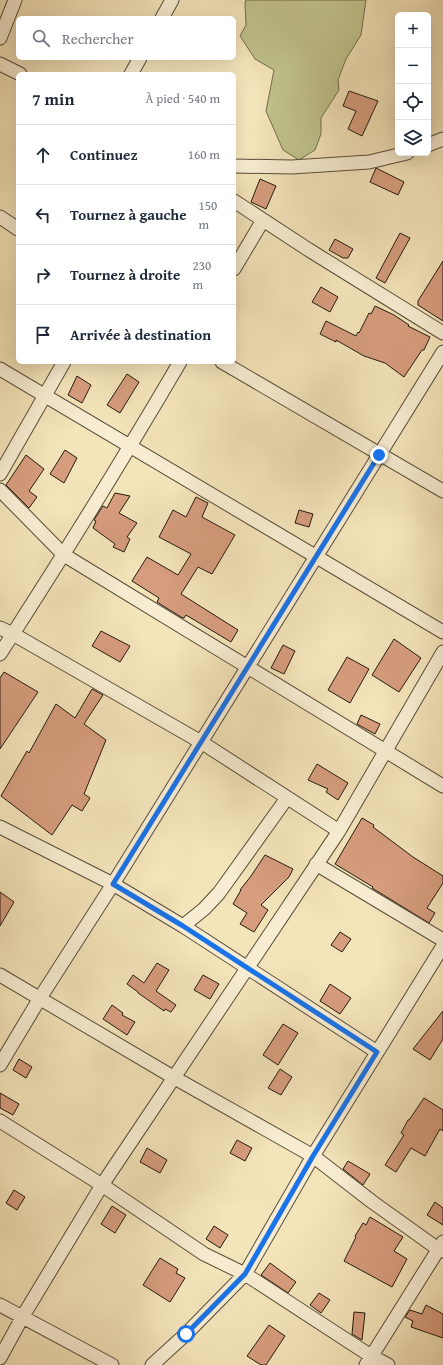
<!DOCTYPE html>
<html lang="fr">
<head>
<meta charset="utf-8">
<style>
	:root { --surface:#fff; --page:#f2f2f3; --text:#1f2937; --muted:#747a83; --line:#e0e1e3 }
	body { margin:0; font-family:"Gentium Book Plus",serif; background:var(--page); color:var(--text) }
	.controls { position:absolute; right:12px; top:12px; display:grid; overflow:hidden; border-radius:6px; box-shadow:0 4px 16px #0002 }
	.controls button { width:36px; height:36px; display:grid; place-items:center; padding:0; border:0; border-bottom:1px solid var(--line); background:var(--surface); color:var(--text); font:20px sans-serif }
	.stop { position:absolute; width:12px; height:12px; margin:-9px; border:3px solid #1a73e8; border-radius:50%; background:#fff }
	.stop.end { background:#1a73e8; border-color:#fff; box-shadow:0 1px 4px #0008 }
	.list { margin:0; padding:0; list-style:none }
	h2 { display:flex; justify-content:space-between; align-items:center; height:52px; margin:0; padding:0 16px; font-size:17px }
	h2 small { font-size:13px; font-weight:400; color:var(--muted) }
	.list li { display:grid; grid-template-columns:26px 1fr auto; gap:12px; align-items:center; box-sizing:border-box; height:60px; padding:0 16px; border-top:1px solid var(--line) }
	.list b { display:block; font-size:15px; white-space:nowrap }
	.list em { font-size:13px; font-style:normal; color:var(--muted) }
	.icon { flex:none; width:22px; height:22px; fill:none; stroke:currentColor; stroke-width:2; stroke-linecap:round; stroke-linejoin:round }
	.map { position:relative; flex:none; width:443px; height:1365px; overflow:hidden }
	.search { position:absolute; background:var(--surface); box-shadow:0 4px 16px #0002; left:16px; top:16px; width:220px; height:44px; display:flex; align-items:center; gap:10px; box-sizing:border-box; padding:0 14px; border-radius:6px; color:var(--muted); font-size:15px }
	.panel { position:absolute; background:var(--surface); box-shadow:0 4px 16px #0002; left:16px; top:72px; width:220px; height:292px; border-radius:6px }
	.map>svg:first-child { display:block }
	.green { fill:#c0c28c; stroke:#726e4d }
	.building { fill:#d69d7e; stroke:#241b0e }
	.lines { fill:none; stroke-linecap:round; stroke-linejoin:round }
	.minor-casing { stroke:#584d39; stroke-width:15 }
	.minor { stroke:#f8edd2; stroke-width:13 }
	.route { stroke:#1a73e8; stroke-width:5 }
</style>
</head>
<body>
<div class="map">
<svg width="443" height="1365" viewBox="0 0 443 1365">
	<rect width="100%" height="100%" fill="#f4e4ba"/>
	<filter id="stains"><feTurbulence type="fractalNoise" baseFrequency=".005" numOctaves="4"/><feColorMatrix values="0 0 0 0 .2 0 0 0 0 .09 0 0 0 0 .02 0 0 0 .5 -.17"/></filter>
	<radialGradient id="worn" r=".72"><stop offset=".6" stop-color="#630" stop-opacity="0"/><stop offset="1" stop-color="#630" stop-opacity=".3"/></radialGradient>
	<!-- green -->
	<path class="green" d="M246,0h120l-5,35 -15,24 -8,21 1,10 -18,28v16l-6,16 -16,10 -16,-10 -17,-39 8,-41 -19,-11 -15,-23 6,-11 -1,-22z"/>
	<!-- building -->
	<path class="building" d="M349,91l29,10 -16,35 -14,-7 8,-18 -13,-5z
		M376,168l28,14 -6,13 -28,-13z
		M260,179l16,7 -10,23 -15,-7z
		M400,233l10,5 -25,45 -9,-5z
		M335,239l18,10 -5,9h-5l-14,-8z
		M443,261v60l-25,-16v-4z
		M321,287l17,10 -8,15 -18,-10z
		M375,306l19,9 15,10 -1,1 22,11 -6,13h-2l-18,27 -19,-14 -21,-7 -28,-16v2l-16,-8 6,-13 30,15 2,-4 1,1 10,-20 2,1z
		M127,374l12,8 -19,31 -13,-8z
		M77,376l14,9 -9,18 -14,-8z
		M65,450l12,8 -13,25 -14,-9z
		M26,455l18,14 -15,22 8,6 -8,11 -23,-23z
		M115,493l15,3 -11,17 18,10 -10,14 3,2 -6,13 -11,-5 2,-3 -22,-16 3,-7 -2,-1 9,-14 4,2z
		M196,497l12,6 -6,14 33,18 -23,39 -14,-7 -17,27 57,36 -7,12 -45,-27 -2,3 -3,-1 -24,-15 2,-4 -27,-17 15,-24 31,18 13,-21 -32,-17 14,-27 13,7z
		M299,510l14,4 -4,13 -14,-4z
		M101,631l29,15 -10,16 -28,-16z
		M394,639l27,19 -22,34 -27,-17z
		M283,645l12,6 -11,23 -13,-6z
		M347,657l22,12 -19,34 -22,-13z
		M4,672l34,20 -38,57v-71z
		M92,689l11,6 -19,29 22,16 -22,54 6,4 -8,13 -10,-6 -20,30 -51,-39 26,-45 2,2 27,-49 19,14z
		M361,715l19,9 -5,10 -18,-10z
		M317,764l31,19 -10,17 -12,-8 2,-3 -20,-9z
		M362,818l12,7 -1,2 40,30 30,19v7l-16,25 8,5 -6,10 -57,-35 1,-1 -38,-23z
		M265,855l28,14 -4,8 -28,28 7,5 -14,22 -14,-8 7,-11 -14,-9 8,-14h-1l11,-14z
		M0,892l14,10 -14,24z
		M340,932l11,7 -9,13 -11,-7z
		M157,963l12,7 -13,21 20,14 -5,7 -6,-3 -1,2 -26,-18v-1l-11,-8 6,-9 11,8z
		M203,975l16,9 -9,15 -16,-9z
		M330,984l21,14 -11,16 -20,-13z
		M112,1005l11,8 -1,2 13,7 -8,13 -24,-16z
		M443,1011v28l-13,21 -17,-11z
		M283,1024l15,9 -20,32 -15,-10z
		M19,1059l13,8 -6,11 -13,-8z
		M280,1069l12,8 -11,18 -13,-7z
		M0,1093l19,11 -6,11 -13,-7z
		M424,1098l19,12v21l-3,-2 -15,27 -14,-8 -15,24 -11,-7 19,-30 -3,-2 7,-13h1z
		M237,1140l15,8 -7,13 -15,-8z
		M147,1148l20,12 -7,13 -20,-11z
		M348,1161l22,13 -7,11 -20,-16z
		M14,1190l11,7 -8,13 -11,-7z
		M435,1202l8,6v17l-16,-10z
		M112,1206l14,9 -11,18 -14,-9z
		M370,1217l33,20 -9,14 13,8 -15,28 -48,-26 12,-24 -1,-1 8,-13 3,2z
		M214,1226l14,9 -8,13 -14,-9z
		M160,1258l18,11 -2,4 9,5 -15,24 -27,-17z
		M270,1263l26,19 -8,11 -27,-18z
		M319,1293l11,7 -9,13 -11,-8z
		M426,1305l17,9v24l-32,-11 2,-6 -8,-4 5,-7 12,4z
		M354,1312l11,1 -3,27 -10,-6z
		M269,1325l16,11 -19,29h-5l-14,-9z"/>
	<g class="lines">
		<defs>
			<path id="minor" d="M162,18l10,-18
				M0,38l15,-38
				M0,64l20,10
				M131,74l9,-16
				M428,145l15,-6
				M234,166l58,1 77,-5 38,-9
				M234,201l75,49 134,83
				M0,217l18,12
				M234,269l29,-49
				M222,362l221,129
				M0,369l443,263
				M0,474l64,-112
				M0,490l64,65 379,231
				M0,628l13,6 188,108 138,89
				M0,654c62,-96 122,-193 180,-292
				M0,827l113,57 70,42 194,126
				M316,864l127,76
				M183,926l21,-17 15,-16 68,-95
				M0,975l173,102 140,79 58,45 67,48 5,2
				M0,1065l40,-67 73,-114 330,-532
				M0,1121l102,64 102,69 41,20 126,82 17,9
				M0,1305l112,60
				M0,1358l23,-42 79,-131 237,-354 104,-179
				M152,1365l34,-31 59,-60 68,-118 130,-210
				M366,1365l77,-123"/>
		</defs>
		<!-- minor casing -->
		<use href="#minor" class="minor-casing"/>
		<!-- minor -->
		<use href="#minor" class="minor"/>
	</g>
	<g class="lines">
		<!-- route -->
		<path class="route" d="M186,1334l59,-60 68,-118 64,-104 -194,-126 -70,-42 266,-429"/>
	</g>
	<rect width="100%" height="100%" filter="url(#stains)"/>
	<rect width="100%" height="100%" fill="url(#worn)"/>
</svg>
<div class="controls">
<button>+</button>
<button>−</button>
<button><svg class="icon" aria-label="locate" viewBox="0 0 24 24"><circle cx="12" cy="12" r="6"/><path d="M12 2v4M12 18v4M2 12h4M18 12h4"/></svg></button>
<button><svg class="icon" aria-label="layers" viewBox="0 0 24 24"><path d="M12 4l9 5-9 5-9-5zM3 14l9 5 9-5"/></svg></button>
</div>
<div class="stop" style="left:186px;top:1334px"></div>
<div class="stop end" style="left:379px;top:455px"></div>
<div class="search"><svg class="icon" aria-label="search" viewBox="0 0 24 24"><circle cx="10" cy="10" r="6"/><path d="M15 15l6 6"/></svg>Rechercher</div>
<section class="panel">
<h2>7 min<small>À pied · 540 m</small></h2>
<ul class="list">
<li><svg class="icon" aria-label="ahead" viewBox="0 0 24 24"><path d="M12 20V5M6 11l6-6 6 6"/></svg><div><b>Continuez</b></div><em>160 m</em></li>
<li><svg class="icon" aria-label="left" viewBox="0 0 24 24"><path d="M17 20v-9H6M10 6l-5 5 5 5"/></svg><div><b>Tournez à gauche</b></div><em>150 m</em></li>
<li><svg class="icon" aria-label="right" viewBox="0 0 24 24"><path d="M7 20v-9h11M14 6l5 5-5 5"/></svg><div><b>Tournez à droite</b></div><em>230 m</em></li>
<li><svg class="icon" aria-label="arrive" viewBox="0 0 24 24"><path d="M6 21V4h12l-3 4 3 4H6"/></svg><div><b>Arrivée à destination</b></div></li>
</ul>
</section>
</div>
</body>
</html>
